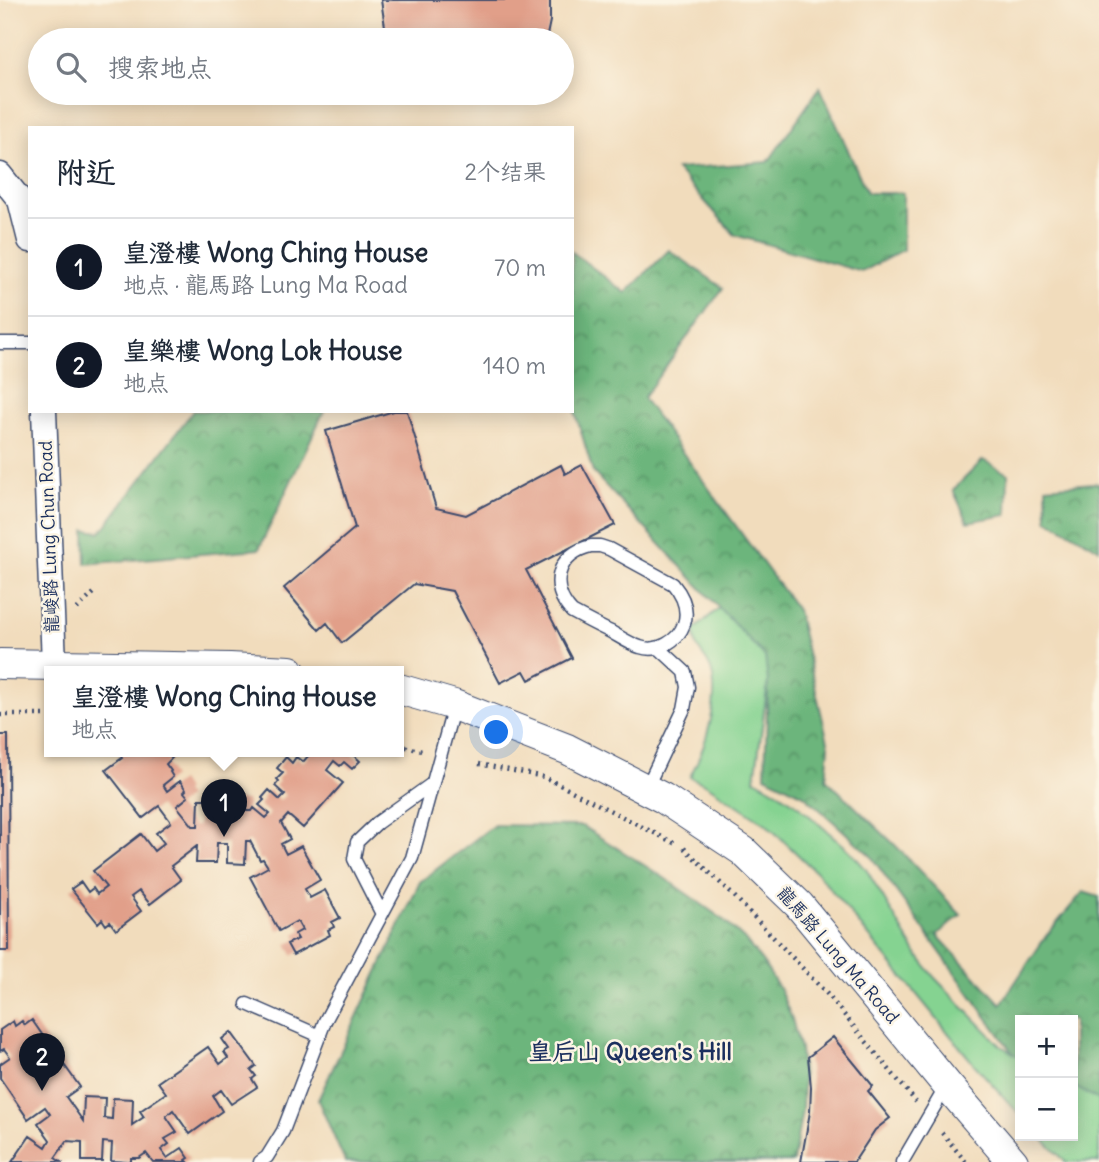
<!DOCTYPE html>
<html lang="zh">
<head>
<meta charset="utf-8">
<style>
	:root { --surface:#fff; --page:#f2f2f3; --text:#1f2937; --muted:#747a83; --line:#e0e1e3; --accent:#111827 }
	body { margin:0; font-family:Delius,"LXGW WenKai TC",sans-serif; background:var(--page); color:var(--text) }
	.controls { position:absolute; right:21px; bottom:21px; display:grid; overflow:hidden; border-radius:0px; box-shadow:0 4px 18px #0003 }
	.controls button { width:63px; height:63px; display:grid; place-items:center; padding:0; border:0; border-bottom:2px solid var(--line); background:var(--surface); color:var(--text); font:35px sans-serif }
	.you { position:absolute; left:497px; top:733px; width:24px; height:24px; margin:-18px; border:5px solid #fff; border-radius:50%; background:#1a73e8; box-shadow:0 0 0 10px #1a73e833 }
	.badge { display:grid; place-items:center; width:46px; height:46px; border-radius:50%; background:var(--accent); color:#fff; font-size:23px; font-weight:700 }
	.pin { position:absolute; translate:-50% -58px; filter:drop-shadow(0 2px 4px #0008) }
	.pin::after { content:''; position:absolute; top:37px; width:24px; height:21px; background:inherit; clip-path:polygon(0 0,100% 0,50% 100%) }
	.popup { position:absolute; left:44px; top:666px; width:360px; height:91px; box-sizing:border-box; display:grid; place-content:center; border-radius:0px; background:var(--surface); filter:drop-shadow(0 2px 5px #0005); font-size:23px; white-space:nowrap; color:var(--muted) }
	.popup b { font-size:26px; color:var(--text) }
	.popup::after { content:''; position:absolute; left:50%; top:100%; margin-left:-14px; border:14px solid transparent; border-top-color:var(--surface) }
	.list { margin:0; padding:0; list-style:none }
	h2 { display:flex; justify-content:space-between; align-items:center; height:91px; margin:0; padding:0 28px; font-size:30px }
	h2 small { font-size:23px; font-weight:400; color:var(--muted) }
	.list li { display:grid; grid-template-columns:46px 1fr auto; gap:21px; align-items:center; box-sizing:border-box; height:98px; padding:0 28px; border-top:2px solid var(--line) }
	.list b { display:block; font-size:26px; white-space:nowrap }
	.list p { margin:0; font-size:23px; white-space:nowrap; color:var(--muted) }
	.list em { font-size:23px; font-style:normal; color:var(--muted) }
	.icon { flex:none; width:38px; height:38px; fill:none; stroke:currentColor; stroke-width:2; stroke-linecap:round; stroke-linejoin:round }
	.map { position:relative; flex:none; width:1099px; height:1162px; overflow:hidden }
	.search { position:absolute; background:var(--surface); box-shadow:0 4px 18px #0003; left:28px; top:28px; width:546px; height:77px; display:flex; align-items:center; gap:18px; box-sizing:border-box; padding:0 24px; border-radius:38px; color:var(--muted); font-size:26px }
	.panel { position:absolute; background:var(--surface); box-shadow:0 4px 18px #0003; left:28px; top:126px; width:546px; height:287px; border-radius:0px }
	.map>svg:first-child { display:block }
	.forest { fill:url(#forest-crowns); stroke:#44726c; stroke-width:2 }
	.green { fill:#85d391; stroke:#508178; stroke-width:2 }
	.building { fill:#e19f89 }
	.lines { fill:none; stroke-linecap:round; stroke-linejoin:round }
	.service-casing { stroke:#3b496c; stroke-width:15 }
	.minor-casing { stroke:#3b496c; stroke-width:27 }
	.tertiary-casing { stroke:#3b496c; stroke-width:32 }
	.path { stroke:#3b496c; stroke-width:4.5; stroke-dasharray:2 5; stroke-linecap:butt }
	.service { stroke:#fff; stroke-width:12 }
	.minor { stroke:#fff; stroke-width:24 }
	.tertiary { stroke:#fff; stroke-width:30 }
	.labels { text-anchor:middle; stroke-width:5; stroke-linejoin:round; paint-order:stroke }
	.street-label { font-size:18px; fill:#1b2f5e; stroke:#fcf5e5 }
	.district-label { font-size:24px; font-weight:bold; fill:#1b2f5e; stroke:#fcf5e5 }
</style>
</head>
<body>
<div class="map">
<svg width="1099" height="1162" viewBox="0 0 1099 1162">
	<defs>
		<pattern id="forest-crowns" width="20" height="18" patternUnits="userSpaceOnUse" patternTransform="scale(1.75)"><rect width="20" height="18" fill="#6cb57b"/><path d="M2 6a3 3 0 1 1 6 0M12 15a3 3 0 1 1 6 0" fill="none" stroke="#589468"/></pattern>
	</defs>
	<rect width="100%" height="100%" fill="#fcf5e5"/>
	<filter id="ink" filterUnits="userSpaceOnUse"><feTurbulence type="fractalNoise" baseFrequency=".0143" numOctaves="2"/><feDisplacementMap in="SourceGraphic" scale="14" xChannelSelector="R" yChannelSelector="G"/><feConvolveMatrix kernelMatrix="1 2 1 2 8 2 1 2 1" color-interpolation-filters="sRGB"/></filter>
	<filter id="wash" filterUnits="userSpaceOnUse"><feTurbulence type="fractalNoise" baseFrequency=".00686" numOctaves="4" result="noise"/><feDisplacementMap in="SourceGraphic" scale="28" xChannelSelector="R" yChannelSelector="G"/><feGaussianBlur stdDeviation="1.57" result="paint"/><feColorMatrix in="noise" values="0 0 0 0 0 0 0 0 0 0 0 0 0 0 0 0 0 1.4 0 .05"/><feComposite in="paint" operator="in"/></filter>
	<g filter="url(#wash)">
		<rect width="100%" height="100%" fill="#f1dcbc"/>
		<!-- forest -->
		<path class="forest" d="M820,87l47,106h36v57l-41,22 -127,-37 -59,-66 92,-7z
			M669,250l54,38 -80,110 154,212 32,136 -3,33 70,67 65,69 -24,20 64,69 45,-68 37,-44 16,5v265l-26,-26v-116h-53v43l-150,-208 -66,-60 -39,-19 3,-94 -3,-25 -172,-185 -21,-71v-149l54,41z
			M193,411h131l-65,138 -173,15 -1,-34 16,2z
			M983,460l25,14 -1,41 -39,7 -15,-32z
			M1094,483l5,1v65l-52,-30 -1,-32z
			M494,825l88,1 81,51 58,41 23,21 20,25 16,26 12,29 8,30 3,31 -1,31 -9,51h-448l-27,-62 102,-218z"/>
		<!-- green -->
		<path class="green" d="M719,608l46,49 3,25 -13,97 16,9 24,15 54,47 17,19 50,84 18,24 67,69 19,11v58l-47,-52 -155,-189 -52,-50 -59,-39 -17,-8c15,-29 31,-76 21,-108 -7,-19 -18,-16 -16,-40z
			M1073,1086l26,14v62h-33l-26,-26h33z"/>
		<g id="blocks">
			<!-- building -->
			<path class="building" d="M381,0h169v21l-4,19h-159z
				M436,93h62v2l-60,5z
				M394,411h13l29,97 30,7 95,-50 4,9 17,-9 33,60 -89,45 46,88 -43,22 -5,-9 -24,12 -48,-92 -38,-7 -72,59 -15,-20 -8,7 -35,-42 71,-60 -29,-97z
				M0,735h8l1,216h-9z
				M117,751h39l2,2 8,-2 6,7 -6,6 5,7 -1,1 3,5 -10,8 4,6 13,-10 6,9 -2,2 4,5 -11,9 16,20h5l1,-27h14v11h6v9h7v-9h8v-10h13v11h5l2,-3 12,10 4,-4 -11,-9 5,-5 -2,-2 7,-8 11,10 5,-5 -10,-9 4,-5 -2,-2 6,-6 -6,-5 9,-11 6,6 4,-6 7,5 6,-7 -4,-4h44l11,10 -8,8 -8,-7 -4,4 -6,-5 -7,9 16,13 -40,45 -15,-13 -7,8 9,16 -9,5 5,10 15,-8 19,34 -15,9 5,9 15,-8 15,28 -8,4 2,5 -6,3 2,5 -37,20 -6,-11 11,-5 -3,-5 7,-4 -5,-9 -18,10 -29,-54 18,-10 -5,-8 -3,1 -10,-19h-4l-1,23 -18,-1v-20h-10l-1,20h-20l1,-17 -26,20 10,14 -31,24 -11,-13 -8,6 10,14 -25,19 -6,-8 -4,3 -4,-6 -4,4 -27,-34 10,-7 7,10 5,-4 4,6 9,-7 -13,-16 48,-37 13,17 10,-8 -8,-10 15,-11 -12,-16 -16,12 -37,-48 16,-12z
				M32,1020l18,26 -14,10 7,8 14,-9 23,32 -14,10 17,24 1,-24 21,1 -1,20 8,1 1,-21 20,1 -1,26 12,-8 -4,-6 26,-18 -8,-11 50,-35 12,17 8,-6 -4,-6 5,-3 -7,-10 9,-7 25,34 -5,4 5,6 -4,3 5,8 -26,17 -10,-14 -8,6 9,15 -32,23 -17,-24 -7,6 11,16 -12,7 4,5 -8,6 6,8 15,-10 7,10 -3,2 2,2h-35l-7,-9 -7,5h-8v4l-20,-1 1,-18 -9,-1 -1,19h-20v-19l-15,-1 -12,17 6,4h-49l18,-26 16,11 4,-7 -12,-17 12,-9 -5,-7 -17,12 -28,-41v-14l10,-7 -6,-8 -4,2v-21l13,-9 2,5 7,-5 3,4z
				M833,1037l40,49 -5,5 22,27 -15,12 -21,32h-53l9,-50 1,-25 -3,-30z"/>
		</g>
	</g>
	<g filter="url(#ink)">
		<use href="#blocks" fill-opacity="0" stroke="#3b496c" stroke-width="2"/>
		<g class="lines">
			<defs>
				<path id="service" d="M0,343h30
					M591,546h9l9,3 64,35c10,12 16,25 11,40 -6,17 -26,29 -44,23 -10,-3 -20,-10 -29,-15 -13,-6 -26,-13 -39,-20 -24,-25 -15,-58 19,-66z
					M646,789l38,-80 4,-22 -3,-15 -26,-24
					M382,914l-28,-55 3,-17 20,-19 56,-40
					M247,1004l73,32
					M260,1162l7,-5 16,-26 42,-110 87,-163 42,-152
					M902,1162l45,-77"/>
				<path id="minor" d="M0,175l20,25 10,40
					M44,411l10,253"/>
				<path id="tertiary" d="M0,664l230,4 60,3
					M399,689l55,16 113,44 96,49 80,53 56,54 148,180 66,77"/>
			</defs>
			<!-- service casing -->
			<use href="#service" class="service-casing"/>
			<!-- minor casing -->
			<use href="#minor" class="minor-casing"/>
			<!-- tertiary casing -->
			<use href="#tertiary" class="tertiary-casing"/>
			<!-- path -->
			<path class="path" d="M77,609l18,-17
				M0,715h49
				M399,745l23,6
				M479,764l65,13 132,67
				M684,848l51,49 92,97 89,108
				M942,1133l24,29"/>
			<!-- service -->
			<use href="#service" class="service"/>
			<!-- minor -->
			<use href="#minor" class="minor"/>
			<!-- tertiary -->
			<use href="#tertiary" class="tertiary"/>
		</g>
	</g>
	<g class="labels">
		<!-- street labels -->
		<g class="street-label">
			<text transform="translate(49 537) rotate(-92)" y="6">龍峻路 Lung Chun Road</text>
			<text transform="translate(838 955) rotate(49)" y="6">龍馬路 Lung Ma Road</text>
		</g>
		<!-- district labels -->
		<g class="district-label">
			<text x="630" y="1060">皇后山 Queen's Hill</text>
		</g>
	</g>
</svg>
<div class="controls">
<button>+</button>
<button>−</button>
</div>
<div class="you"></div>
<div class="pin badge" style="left:224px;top:837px">1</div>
<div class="popup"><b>皇澄樓 Wong Ching House</b>地点</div>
<div class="pin badge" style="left:42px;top:1091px">2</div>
<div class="search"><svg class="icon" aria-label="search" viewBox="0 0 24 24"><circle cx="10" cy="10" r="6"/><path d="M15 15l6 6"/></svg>搜索地点</div>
<section class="panel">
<h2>附近<small>2个结果</small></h2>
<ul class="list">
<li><span class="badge">1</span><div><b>皇澄樓 Wong Ching House</b><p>地点 · 龍馬路 Lung Ma Road</p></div><em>70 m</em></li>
<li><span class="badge">2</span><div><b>皇樂樓 Wong Lok House</b><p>地点</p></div><em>140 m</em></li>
</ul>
</section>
</div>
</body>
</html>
